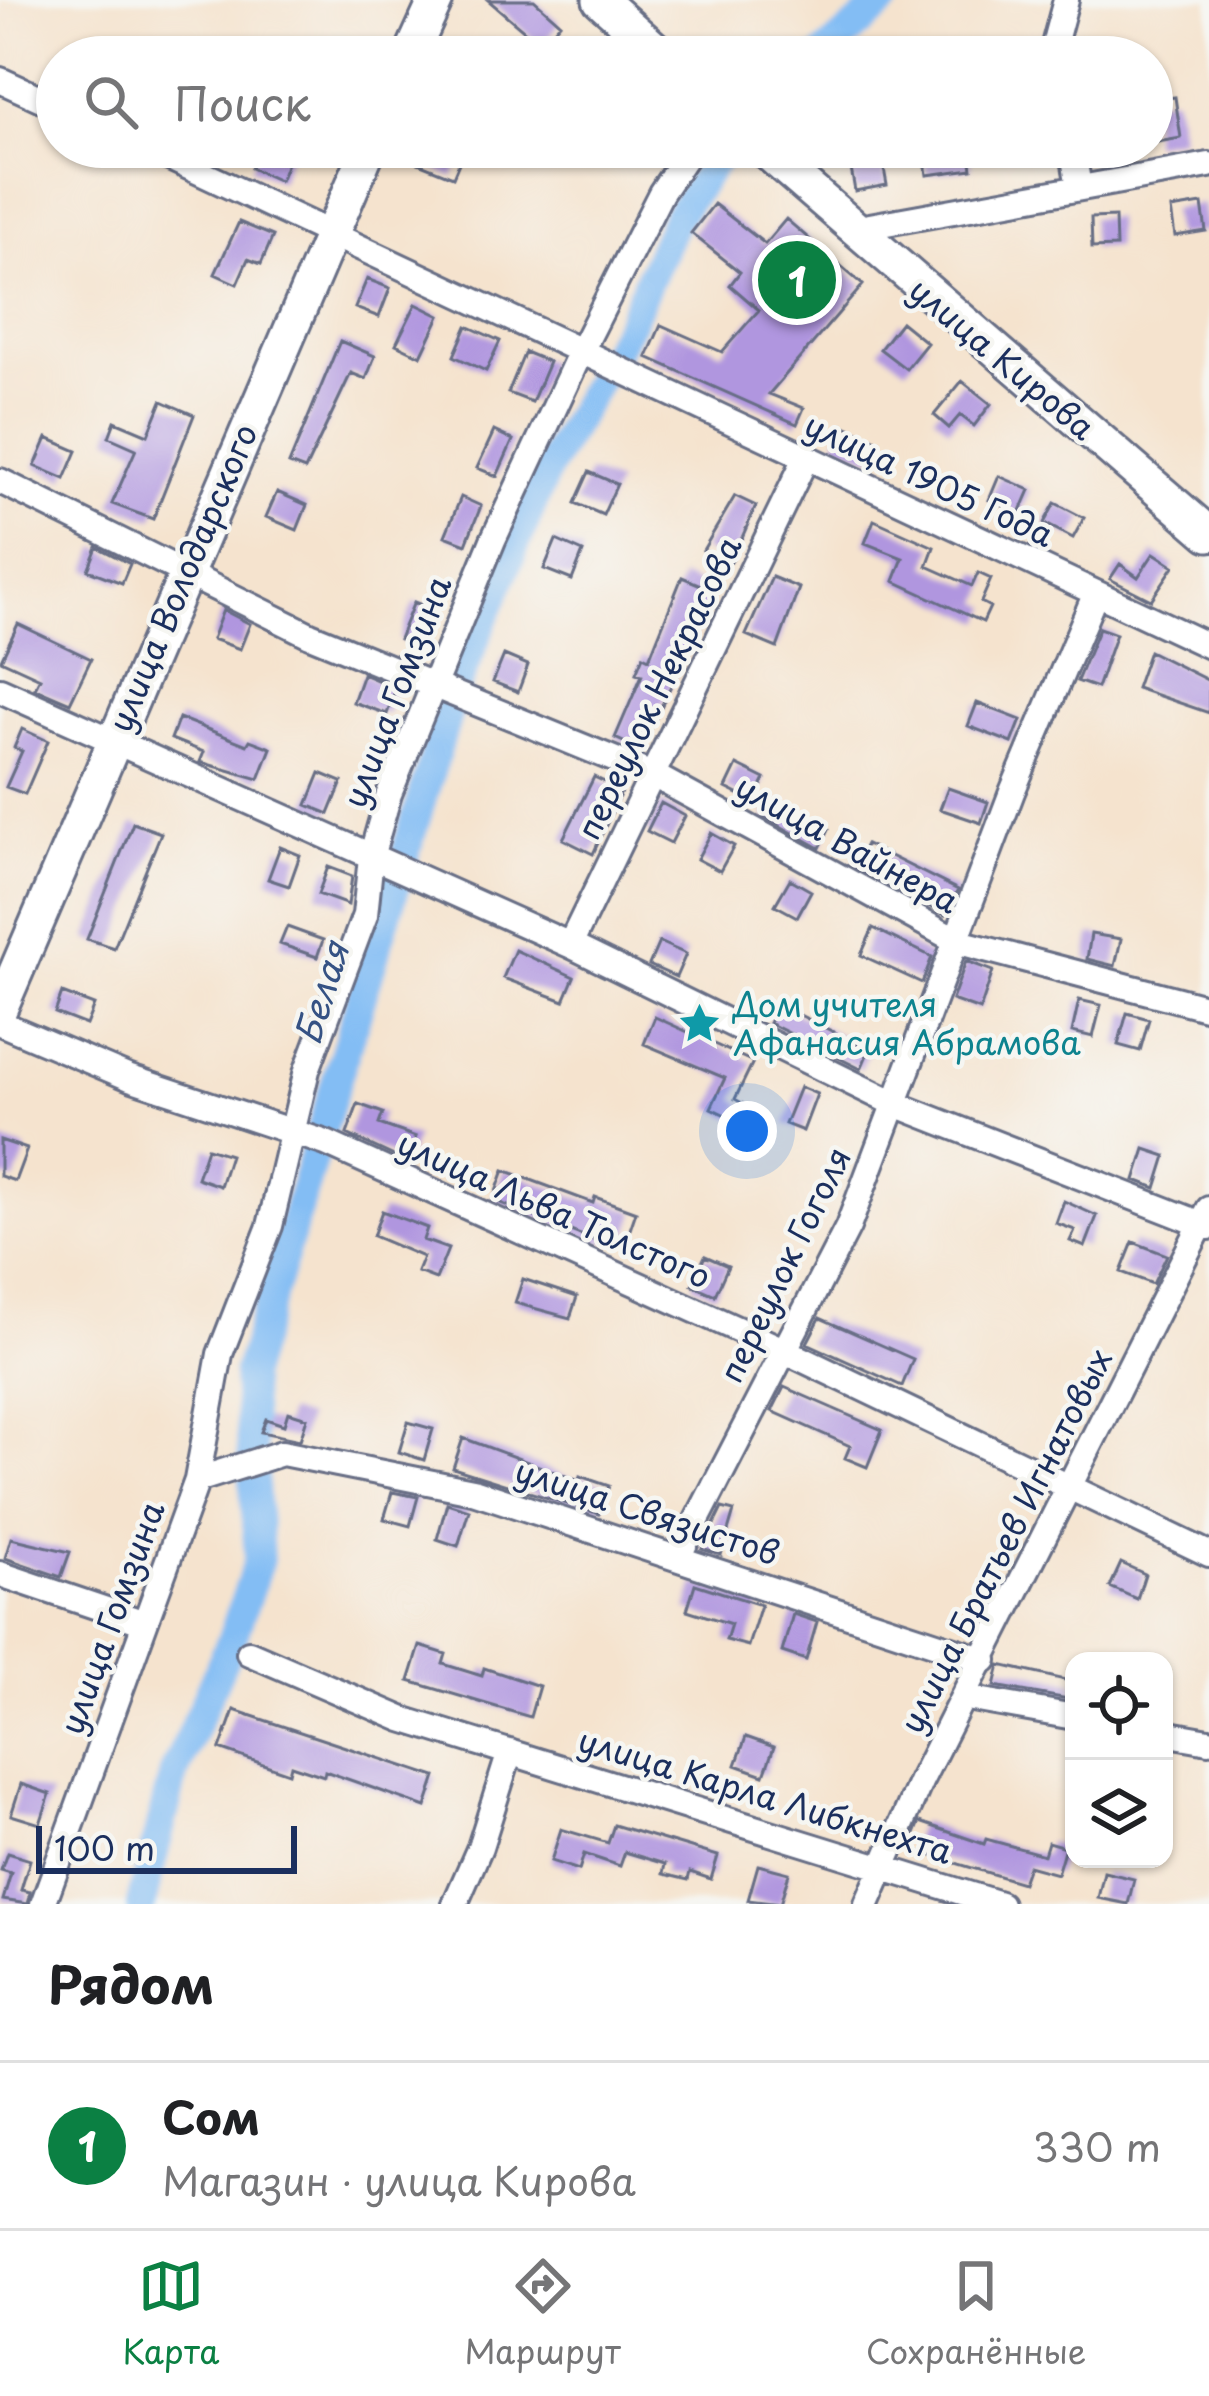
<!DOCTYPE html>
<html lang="ru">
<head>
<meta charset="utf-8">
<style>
	:root { --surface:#fff; --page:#f6f6f6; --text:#202124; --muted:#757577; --line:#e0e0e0; --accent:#0b8043 }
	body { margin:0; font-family:"Playpen Sans",sans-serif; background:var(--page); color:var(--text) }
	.controls { position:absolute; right:36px; bottom:36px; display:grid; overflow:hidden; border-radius:24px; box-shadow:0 3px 9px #0004 }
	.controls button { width:108px; height:108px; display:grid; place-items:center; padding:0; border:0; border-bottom:3px solid var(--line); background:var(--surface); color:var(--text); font:60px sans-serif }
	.scale { position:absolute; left:36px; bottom:30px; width:261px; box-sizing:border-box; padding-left:12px; border:6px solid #1b2f5e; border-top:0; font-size:33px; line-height:42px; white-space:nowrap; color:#1b2f5e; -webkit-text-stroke:9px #f6f6f2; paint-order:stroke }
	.you { position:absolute; left:747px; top:1131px; width:42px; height:42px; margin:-30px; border:9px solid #fff; border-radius:50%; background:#1a73e8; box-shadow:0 0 0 18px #1a73e833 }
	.badge { display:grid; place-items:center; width:78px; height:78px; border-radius:50%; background:var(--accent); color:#fff; font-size:39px; font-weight:700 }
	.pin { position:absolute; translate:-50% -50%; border:6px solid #fff; box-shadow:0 3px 12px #0006 }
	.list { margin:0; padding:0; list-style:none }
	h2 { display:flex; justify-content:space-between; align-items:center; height:156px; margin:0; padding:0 48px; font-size:51px }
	h2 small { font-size:39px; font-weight:400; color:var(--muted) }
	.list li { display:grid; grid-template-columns:78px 1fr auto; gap:36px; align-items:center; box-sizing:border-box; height:168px; padding:0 48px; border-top:3px solid var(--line) }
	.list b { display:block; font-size:45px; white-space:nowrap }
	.list p { margin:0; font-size:39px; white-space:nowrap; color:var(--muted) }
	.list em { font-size:39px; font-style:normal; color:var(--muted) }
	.icon { flex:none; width:66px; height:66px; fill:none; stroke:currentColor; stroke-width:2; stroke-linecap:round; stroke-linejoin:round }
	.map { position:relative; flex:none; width:1209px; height:1904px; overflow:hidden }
	.search { position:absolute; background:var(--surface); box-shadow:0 3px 9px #0004; left:36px; right:36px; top:36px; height:132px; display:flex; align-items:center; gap:30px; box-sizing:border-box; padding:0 42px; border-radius:66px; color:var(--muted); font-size:45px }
	.sheet { height:324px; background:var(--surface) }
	nav { display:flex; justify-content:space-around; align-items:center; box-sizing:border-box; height:168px; border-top:3px solid var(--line); background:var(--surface); font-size:33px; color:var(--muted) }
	nav a { display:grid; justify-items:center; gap:6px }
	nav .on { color:var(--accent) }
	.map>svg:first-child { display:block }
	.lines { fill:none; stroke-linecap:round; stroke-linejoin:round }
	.river { stroke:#83bdf4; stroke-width:30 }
	.building { fill:#b096df }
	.minor-casing { stroke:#676e85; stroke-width:30 }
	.major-casing { stroke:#676e85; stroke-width:39 }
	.minor { stroke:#fff; stroke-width:24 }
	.major { stroke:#fff; stroke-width:33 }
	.labels { text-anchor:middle; stroke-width:9; stroke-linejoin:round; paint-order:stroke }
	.street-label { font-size:33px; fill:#1b2f5e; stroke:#f6f6f2 }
	.culture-label { font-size:33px; fill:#0d838f; stroke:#f6f6f2; text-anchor:start }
	.water-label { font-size:36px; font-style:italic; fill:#355284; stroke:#f6f6f2 }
</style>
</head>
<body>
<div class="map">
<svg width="1209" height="1904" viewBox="0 0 1209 1904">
	<rect width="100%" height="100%" fill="#f6f6f2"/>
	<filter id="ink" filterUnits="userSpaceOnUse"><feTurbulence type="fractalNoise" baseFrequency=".00833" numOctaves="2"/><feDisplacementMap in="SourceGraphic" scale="24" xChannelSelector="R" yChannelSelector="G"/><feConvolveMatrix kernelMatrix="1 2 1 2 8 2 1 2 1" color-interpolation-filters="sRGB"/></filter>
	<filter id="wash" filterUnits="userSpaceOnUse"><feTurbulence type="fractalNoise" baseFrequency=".004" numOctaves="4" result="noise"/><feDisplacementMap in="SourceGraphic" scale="48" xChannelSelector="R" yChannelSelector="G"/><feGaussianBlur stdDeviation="2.7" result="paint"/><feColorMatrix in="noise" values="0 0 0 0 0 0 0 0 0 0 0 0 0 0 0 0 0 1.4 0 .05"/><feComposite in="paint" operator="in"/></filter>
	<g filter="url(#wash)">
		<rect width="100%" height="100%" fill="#f5e3ce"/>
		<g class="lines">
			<!-- river -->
			<path class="river" d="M822,57l65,-57
				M141,1904l33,-131 58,-134 27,-80 -12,-184 209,-689 91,-217 83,-147 46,-105 49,-70"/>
		</g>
		<g id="blocks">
			<!-- building -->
			<path class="building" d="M488,0h46l26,23 -19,22z
				M1175,97l6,41 -29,5v-43z
				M260,147l31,6 -11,28 -29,-13z
				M425,147l39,4 -11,26 -35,-14z
				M880,147l7,38 -32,6 -7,-39z
				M923,147h46l3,22 -45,6z
				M714,204l51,40 21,-25 77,66 -94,109 35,14 -7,16 -150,-67 14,-32 61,27 37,-42 -29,-25 10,-13 -49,-39z
				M1202,204l4,27 -31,5 -4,-27z
				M1115,217l1,30 -24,1 -1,-30z
				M239,222l34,14 -12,28 -13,-5 -11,25 -22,-10z
				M367,279l23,9 -11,29 -24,-9z
				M416,304l24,12 -19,40 -25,-12z
				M901,322l26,21 -21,26 -26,-20z
				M467,326l33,15 -14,30 -32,-15z
				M340,341l35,15 -9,23 -15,-6 -46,97 -16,-6z
				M525,352l24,10 -17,40 -24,-9z
				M962,381l29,23 -17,22 -14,-11 -11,13 -15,-13z
				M162,401l32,14 -41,104 -41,-15 24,-55 -27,-12 6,-16 33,14z
				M843,425l36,16 -7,17 -37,-15z
				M494,431l19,9 -16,36 -20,-8z
				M47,438l30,13 -12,28 -30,-13z
				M589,472l28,12 -14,31 -28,-12z
				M999,476l31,14 -10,23 -31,-13z
				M277,492l30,13 -10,25 -31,-13z
				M735,496l21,10 -25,56 -28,-12z
				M461,497l20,9 -15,38 -21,-8z
				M1055,503l29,15 -11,20 -29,-15z
				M874,520l60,27 -7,19 45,20 6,-13 13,6 -10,23 9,5 -7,15 -89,-41 9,-23 -38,-15z
				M556,540l27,12 -11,28 -28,-11z
				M97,547l33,17 -8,19 -34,-13z
				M1154,553l20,13 -23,34 -41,-21 10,-15 18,13z
				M682,577l33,14 -74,159 -26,-12 27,-63 -6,-2 7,-17 6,3z
				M772,577l27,11 -22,60 -31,-13z
				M414,602l21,8 -15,37 -21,-8z
				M223,610l27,14 -10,25 -28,-10z
				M18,624l73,35 -21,44 -35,-15 5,-10 -39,-18z
				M1099,628l17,6 -19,54 -20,-7z
				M1149,651l60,30v32l-73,-25z
				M504,655l24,10 -10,27 -25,-10z
				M363,674l33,14 -9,26 -34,-12z
				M977,703l44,17 -9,23 -44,-17z
				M179,718l68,27 3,-5 21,8 -12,31 -59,-17 4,-10 -33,-13z
				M22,729l26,12 -23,53 -19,-7 16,-36 -8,-3z
				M737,765l28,14 -11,23 -28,-14z
				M320,773l22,9 -13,32 -22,-9z
				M594,777l28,13 -29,64 -30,-15z
				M948,788l40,14 -7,21 -41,-14z
				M772,799l57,30 -9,19 -56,-31z
				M661,803l24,13 -14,27 -24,-12z
				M133,823l28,10 -47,115 -27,-9z
				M711,833l23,13 -14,25 -23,-12z
				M866,844l92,46 -13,25 -90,-49z
				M280,847l20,8 -11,31 -21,-7z
				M328,867l24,9 -4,29 -30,-11z
				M790,879l21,12 -14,26 -22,-12z
				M287,927l36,13 -6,17 -37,-13z
				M873,928l59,29 -10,26 -61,-28z
				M1091,934l30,5 -6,27 -28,-7z
				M659,942l27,12 -10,23 -27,-12z
				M515,950l59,27 -10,24 -61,-23z
				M966,961l27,10 -13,39 -28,-10z
				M62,993l32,12 -8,20 -31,-12z
				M1079,1000l22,5 -8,32 -21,-5z
				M778,1004l91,46 -8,19 -92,-46z
				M1127,1013l22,6 -9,32 -22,-6z
				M655,1017l98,45 -18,37 7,4 -8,16 -23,-11 14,-30 -81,-34z
				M800,1087l17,7 -14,37 -18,-7z
				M358,1104l25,9 -4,11 37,13 -9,25 -60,-28z
				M0,1140l27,9 -12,32 -15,-5z
				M207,1148l23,7 -10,31 -23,-8z
				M1145,1149l21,7 -10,32 -21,-8z
				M504,1170l89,33 2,-6 41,15 -10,29 -20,-7 -3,10 -110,-44z
				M1064,1201l33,15 -12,31 -15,-6 5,-11 -19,-7z
				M382,1211l45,17 -4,12 25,9 -12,30 -19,-7 6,-15 -50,-21z
				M1133,1242l34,13 -14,29 -32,-12z
				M705,1256l23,10 -13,29 -23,-10z
				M523,1279l54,18 -7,21 -55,-15z
				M820,1318l93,41 -11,27 -95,-43z
				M784,1387l98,43 -15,37 -22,-9 5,-12 -78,-35z
				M288,1412l19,6 -7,22 -39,-8 5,-13 18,6z
				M408,1422l25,7 -9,31 -25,-8z
				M463,1438l116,43 1,-5 29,10 -10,28 -146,-46z
				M392,1492l26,5 -8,29 -26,-7z
				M447,1503l22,7 -11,36 -21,-7z
				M722,1508l12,3 -13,44 -19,-6z
				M11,1538l59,14 -9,25 -56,-19z
				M1121,1563l24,11 -8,25 -27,-12z
				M695,1584l66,21 -13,41 -22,-6 5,-16 -44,-14z
				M793,1614l24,8 -11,38 -24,-8z
				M420,1646l26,8 -3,10 39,12 2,-8 55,18 -9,31 -121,-36z
				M1000,1665l74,17v18l-79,-14z
				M234,1710l202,67 -10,30 -101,-36 -1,5 -33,-11 -2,8 -69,-24z
				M746,1737l28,10 -10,28 -28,-10z
				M21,1784l29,10 -10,30 -29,-9z
				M920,1822l64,22 2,-5 58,16 4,-13 17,5 -8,27 -29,-8 -6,17 -113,-34z
				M614,1825l104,31 -7,23 -21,-7 -2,8 -25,-6 2,-10 -40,-12 -5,14 -36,-12 -5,16 -28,-9 10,-32 47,14z
				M7,1853l23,7 -9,30 9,2 -3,12 -24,-4 8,-27 -10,-3z
				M758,1865l31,8 -9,31 -32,-4z
				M1104,1872l30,7 -6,25 -30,-6z"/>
		</g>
	</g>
	<g filter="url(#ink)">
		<use href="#blocks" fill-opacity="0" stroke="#676e85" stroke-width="3"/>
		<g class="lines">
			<defs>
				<path id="minor" d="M1056,57l-2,-12 12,-45
					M0,80l57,26
					M146,147l1063,499
					M1072,147l7,40
					M853,229l356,-64
					M0,481l310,154 345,141 304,166 250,66
					M0,690l570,255 325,159 314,123
					M570,945l236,-487
					M0,1023l130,55 196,65 455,206 428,205
					M197,1480l85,-27 191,38 512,169
					M679,1555l169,-328 164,-435 83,-197
					M0,1574l145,49
					M249,1653l153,66 598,185
					M967,1698l107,19
					M1164,1733l45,8
					M43,1904l154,-424 23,-126 50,-128 37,-156 58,-155 6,-58 18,-63 104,-254 88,-189 80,-158 31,-46
					M455,1904l25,-57 30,-95
					M867,1904l54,-124 288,-571"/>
				<path id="major" d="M600,0l64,57
					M410,57l26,-57
					M761,147l448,387
					M0,1009l369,-862"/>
			</defs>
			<!-- minor casing -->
			<use href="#minor" class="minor-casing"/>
			<!-- major casing -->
			<use href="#major" class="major-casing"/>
			<!-- minor -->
			<use href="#minor" class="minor"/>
			<!-- major -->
			<use href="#major" class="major"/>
		</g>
	</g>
	<!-- icons -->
	<defs>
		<symbol id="sight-bare" viewBox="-9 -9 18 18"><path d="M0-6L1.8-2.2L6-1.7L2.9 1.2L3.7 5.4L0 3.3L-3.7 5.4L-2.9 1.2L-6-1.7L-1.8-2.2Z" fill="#0f9aa8" stroke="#f6f6f2" stroke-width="2.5" paint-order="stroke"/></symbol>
	</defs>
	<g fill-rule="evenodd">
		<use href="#sight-bare" x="670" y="994" width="59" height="59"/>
	</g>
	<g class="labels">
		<!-- street labels -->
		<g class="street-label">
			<text transform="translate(1002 359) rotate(40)" y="12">улица Кирова</text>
			<text transform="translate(929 480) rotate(25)" y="12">улица 1905 Года</text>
			<text transform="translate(183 578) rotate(-67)" y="12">улица Володарского</text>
			<text transform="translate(659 688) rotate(-64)" y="12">переулок Некрасова</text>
			<text transform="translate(397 692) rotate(-69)" y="12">улица Гомзина</text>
			<text transform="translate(847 844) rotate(29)" y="12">улица Вайнера</text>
			<text transform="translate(554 1210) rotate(24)" y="12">улица Льва Толстого</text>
			<text transform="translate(785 1265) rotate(-64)" y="12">переулок Гоголя</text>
			<text transform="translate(647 1512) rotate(18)" y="12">улица Связистов</text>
			<text transform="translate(1006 1541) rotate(-63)" y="12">улица Братьев Игнатовых</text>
			<text transform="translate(112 1618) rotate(-70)" y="12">улица Гомзина</text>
			<text transform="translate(765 1796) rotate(17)" y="12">улица Карла Либкнехта</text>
		</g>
		<!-- culture labels -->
		<g class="culture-label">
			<text x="733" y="1017">Дом учителя<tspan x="733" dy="38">Афанасия Абрамова</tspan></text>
		</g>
		<!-- water labels -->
		<g class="water-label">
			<text transform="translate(322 993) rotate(-73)" y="13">Белая</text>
		</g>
	</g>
</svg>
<div class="controls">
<button><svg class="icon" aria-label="locate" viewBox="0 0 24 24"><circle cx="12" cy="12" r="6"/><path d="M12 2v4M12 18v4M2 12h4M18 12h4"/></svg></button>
<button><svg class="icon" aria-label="layers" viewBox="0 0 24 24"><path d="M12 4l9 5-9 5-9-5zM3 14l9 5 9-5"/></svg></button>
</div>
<div class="scale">100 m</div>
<div class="you"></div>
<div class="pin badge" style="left:797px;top:280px">1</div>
<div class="search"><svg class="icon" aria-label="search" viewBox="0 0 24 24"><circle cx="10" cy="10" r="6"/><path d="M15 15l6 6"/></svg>Поиск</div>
</div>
<section class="sheet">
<h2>Рядом<small></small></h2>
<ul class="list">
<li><span class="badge">1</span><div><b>Сом</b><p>Магазин · улица Кирова</p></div><em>330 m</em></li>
</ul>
</section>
<nav>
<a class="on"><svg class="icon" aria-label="map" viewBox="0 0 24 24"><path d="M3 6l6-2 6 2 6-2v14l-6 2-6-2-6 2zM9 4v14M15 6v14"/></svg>Карта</a>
<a><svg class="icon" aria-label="directions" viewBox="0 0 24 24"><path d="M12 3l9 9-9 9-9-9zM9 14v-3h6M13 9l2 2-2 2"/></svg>Маршрут</a>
<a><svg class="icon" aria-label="saved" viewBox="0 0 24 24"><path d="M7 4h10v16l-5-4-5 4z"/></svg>Сохранённые</a>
</nav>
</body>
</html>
